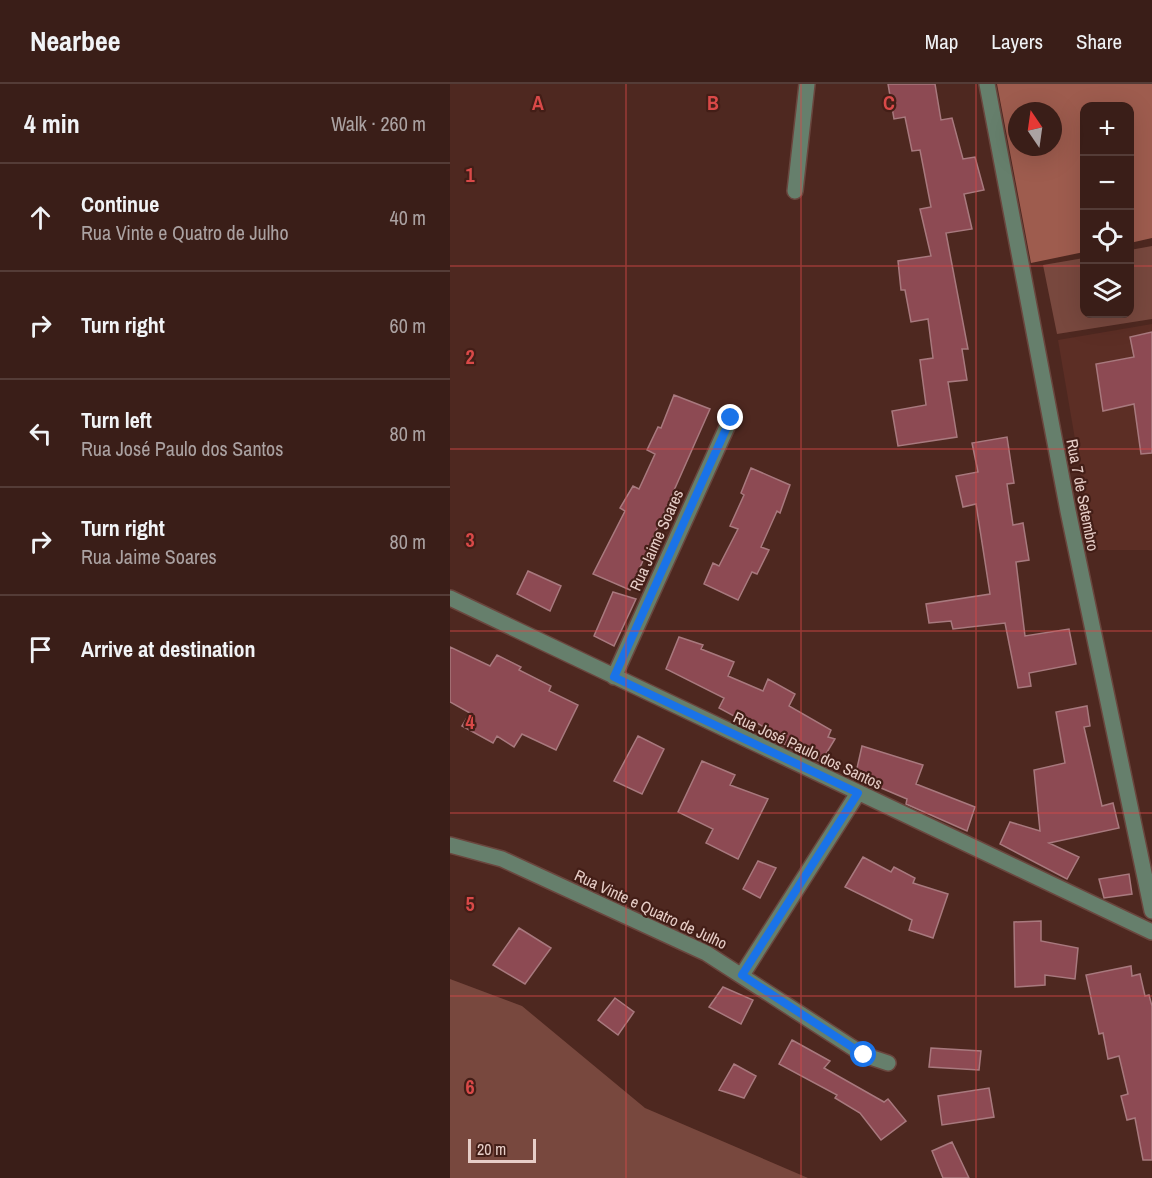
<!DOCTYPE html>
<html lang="en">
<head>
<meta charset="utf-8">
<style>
	:root { --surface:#3a1e18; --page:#452b25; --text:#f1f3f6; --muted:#aba2a2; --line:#543c37 }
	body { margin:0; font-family:"Archivo Narrow",sans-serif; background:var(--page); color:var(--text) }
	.controls { position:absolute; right:18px; top:18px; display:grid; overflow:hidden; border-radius:12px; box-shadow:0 6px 24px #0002 }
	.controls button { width:54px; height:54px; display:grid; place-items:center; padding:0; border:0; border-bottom:2px solid var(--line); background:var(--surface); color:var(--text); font:30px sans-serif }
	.compass { position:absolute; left:558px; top:18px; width:54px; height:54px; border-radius:50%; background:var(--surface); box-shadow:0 6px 24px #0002; rotate:347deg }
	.scale { position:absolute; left:18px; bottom:15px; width:68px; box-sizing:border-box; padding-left:6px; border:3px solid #e7cec8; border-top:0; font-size:16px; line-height:21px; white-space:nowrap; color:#e7cec8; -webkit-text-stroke:4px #431e17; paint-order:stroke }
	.stop { position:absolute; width:18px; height:18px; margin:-14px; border:4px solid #1a73e8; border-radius:50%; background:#fff }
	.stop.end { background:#1a73e8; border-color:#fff; box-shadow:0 2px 6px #0008 }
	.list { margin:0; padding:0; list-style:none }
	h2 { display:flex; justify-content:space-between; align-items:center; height:78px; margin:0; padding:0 24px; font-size:26px }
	h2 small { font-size:20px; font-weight:400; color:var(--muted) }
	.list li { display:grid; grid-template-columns:39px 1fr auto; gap:18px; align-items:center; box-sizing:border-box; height:108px; padding:0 24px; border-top:2px solid var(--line) }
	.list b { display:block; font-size:22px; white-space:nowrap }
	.list p { margin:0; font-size:20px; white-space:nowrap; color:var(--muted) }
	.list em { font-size:20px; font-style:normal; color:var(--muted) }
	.icon { flex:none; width:33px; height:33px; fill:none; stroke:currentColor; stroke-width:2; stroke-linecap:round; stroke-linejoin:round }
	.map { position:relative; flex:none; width:702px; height:1094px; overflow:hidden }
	header { display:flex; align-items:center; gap:36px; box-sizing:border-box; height:84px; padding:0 30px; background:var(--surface); border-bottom:2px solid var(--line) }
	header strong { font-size:28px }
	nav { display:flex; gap:33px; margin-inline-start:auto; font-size:21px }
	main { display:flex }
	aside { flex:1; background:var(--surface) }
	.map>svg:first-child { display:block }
	.built { fill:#5c2e25 }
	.green { fill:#78483e }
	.forest { fill:#9e5c4e; fill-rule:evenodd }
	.building { fill:#8d4a53; stroke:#a8797e; stroke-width:1.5 }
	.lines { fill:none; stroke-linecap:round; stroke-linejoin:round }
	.minor-casing { stroke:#6a463e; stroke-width:18 }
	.minor { stroke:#667f6c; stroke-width:15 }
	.route { stroke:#1a73e8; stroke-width:8 }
	.grid { fill:none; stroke:#d94948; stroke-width:1.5; stroke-opacity:0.55 }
	.labels { text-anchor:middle; stroke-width:4.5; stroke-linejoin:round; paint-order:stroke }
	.street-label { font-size:16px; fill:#e7cec8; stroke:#431e17 }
	.grid-label { font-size:20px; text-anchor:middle; font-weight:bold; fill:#d94948; stroke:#431e17; stroke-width:4.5; stroke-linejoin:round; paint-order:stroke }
</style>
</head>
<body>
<header>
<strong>Nearbee</strong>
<nav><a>Map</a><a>Layers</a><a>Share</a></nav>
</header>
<main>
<aside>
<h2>4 min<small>Walk · 260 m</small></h2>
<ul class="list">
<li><svg class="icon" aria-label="ahead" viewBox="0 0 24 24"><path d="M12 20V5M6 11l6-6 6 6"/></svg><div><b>Continue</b><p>Rua Vinte e Quatro de Julho</p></div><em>40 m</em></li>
<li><svg class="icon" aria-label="right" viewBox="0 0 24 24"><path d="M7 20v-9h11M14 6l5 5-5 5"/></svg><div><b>Turn right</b></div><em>60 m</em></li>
<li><svg class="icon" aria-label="left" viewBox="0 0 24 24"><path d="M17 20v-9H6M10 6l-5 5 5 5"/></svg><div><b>Turn left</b><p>Rua José Paulo dos Santos</p></div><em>80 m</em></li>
<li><svg class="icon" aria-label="right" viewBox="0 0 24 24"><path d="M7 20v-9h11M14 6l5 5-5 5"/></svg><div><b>Turn right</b><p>Rua Jaime Soares</p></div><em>80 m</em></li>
<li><svg class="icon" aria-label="arrive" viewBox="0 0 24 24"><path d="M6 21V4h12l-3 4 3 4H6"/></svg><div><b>Arrive at destination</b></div></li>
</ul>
</aside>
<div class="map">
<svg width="702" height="1094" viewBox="0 0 702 1094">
	<rect width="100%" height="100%" fill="#4e2820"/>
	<!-- built -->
	<path class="built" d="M702,240v226h-58l-36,-210z"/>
	<!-- green -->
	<path class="green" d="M702,162v73l-95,15 -14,-69 41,-7v56h46v-64z
		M0,895l72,27 123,102 163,70h-358z"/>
	<!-- forest -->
	<path class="forest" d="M547,0h155v154l-22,5v-137h-46v146l-53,11zM567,27h36v36h-36z"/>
	<!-- building -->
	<path class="building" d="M438,0h47l6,36 11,-2 11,41 12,-2 9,33 -20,4 8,35 -26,4 22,116h-6l5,31 -19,2 9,55 -59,9 -6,-35 34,-6 -6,-45 13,-2 -5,-39 -17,3 -6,-32h-4l-3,-29 33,-5 -11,-47 11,-2 -11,-57 -8,1 -7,-34 -11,2z
		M702,248v121l-11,1 -7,-50 -31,7 -7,-47 38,-7 -4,-20z
		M224,311l36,14 -80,181 -37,-16 32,-63 -5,-3 13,-22 6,3 16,-35 -8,-4 11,-23 3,1z
		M557,353l7,46 -7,1 6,41 10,-2 6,37 -13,2 9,74 44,-7 7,35 -47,9 2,13 -13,2 -13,-65 -52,6 -2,-8 -22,2 -3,-19 64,-10 -14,-90 -13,3 -7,-31 22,-4 -6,-29z
		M301,384l39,17 -10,28 -3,-2 -16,36 8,3 -12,24 -5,-2 -14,28 -34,-16 9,-21 6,3 19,-37 -8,-3 14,-31 -3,-2z
		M78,487l33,15 -11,25 -33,-17z
		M163,508l23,7 -22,47 -20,-10z
		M229,553l24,8 -2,4 33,13 -6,14 35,15 5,-12 27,15 -6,12 42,24 -3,7 7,2 -14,23 -37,-18 2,-4 -39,-23 -2,5 -26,-14 5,-10 -58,-29z
		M0,563l40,19 7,-11 24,12 -2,3 32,16 -2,5 29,14 -22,45 -34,-16 -8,13 -17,-11 -4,7 -31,-17 8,-13 -20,-11z
		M637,622l3,20 -6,1 18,79 11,-3 6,25 -70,15 30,14 -12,22 -67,-35 10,-22 30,9 -6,-61 31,-7 -9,-51z
		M188,652l26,13 -22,45 -28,-13z
		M412,662l61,19 -7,19 59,23 -8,24 -61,-27 1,-5 -52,-22z
		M252,677l33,14 -5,10 38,14 -30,60 -32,-16 7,-14 -35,-17z
		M413,773l28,15 3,-5 21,11 -2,5 35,11 -15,44 -24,-8 3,-10 -67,-33z
		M308,777l18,7 -16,30 -17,-9z
		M679,790l3,20 -28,4 -5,-19z
		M591,837v20l37,7 -3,31 -30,-4v10l-30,2 -1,-65z
		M69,844l32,20 -26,36 -32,-19z
		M681,882l1,10 8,-2 5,22 4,-1 3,11v154h-9l-8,-42 -8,2 -6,-24 7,-2 -9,-38 -11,3 -5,-26 -4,1 -13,-59z
		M273,903l30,13 -12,24 -32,-17z
		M165,914l19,14 -16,23 -20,-15z
		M342,956l38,21 -6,7 60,34 4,-3 18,22 -25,19 -21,-27 -25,-15 2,-3 -58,-31z
		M481,964l50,3 -2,19 -50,-3z
		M284,980l22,12 -12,22 -25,-8z
		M539,1004l5,29 -52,8 -4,-29z
		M502,1058l17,36h-26l-11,-27z"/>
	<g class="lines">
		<defs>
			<path id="minor" d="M537,0l81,427 84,400
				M345,107l12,-107
				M0,514l702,334
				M164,593l117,-259
				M0,761l52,14 204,94 158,102 24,8
				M292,891l116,-182"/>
		</defs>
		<!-- minor casing -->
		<use href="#minor" class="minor-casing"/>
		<!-- minor -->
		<use href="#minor" class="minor"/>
	</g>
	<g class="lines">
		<!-- route -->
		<path class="route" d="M281,334l-117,259 244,116 -116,182 122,80"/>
	</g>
	<!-- grid -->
	<path class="grid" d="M176,0v1094M351,0v1094M526,0v1094M0,182h634M680,182h22M0,365h702M0,547h702M0,729h702M0,912h702"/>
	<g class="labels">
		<!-- street labels -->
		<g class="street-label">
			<text transform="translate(633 411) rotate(79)" y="6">Rua 7 de Setembro</text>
			<text transform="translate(206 456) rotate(-66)" y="6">Rua Jaime Soares</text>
			<text transform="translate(358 666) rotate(25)" y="6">Rua José Paulo dos Santos</text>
			<text transform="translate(201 825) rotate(25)" y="6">Rua Vinte e Quatro de Julho</text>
		</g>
	</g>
	<g class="grid-label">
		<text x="88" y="26">A</text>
		<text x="263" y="26">B</text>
		<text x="439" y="26">C</text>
		<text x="20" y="98">1</text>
		<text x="20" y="280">2</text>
		<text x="20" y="463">3</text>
		<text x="20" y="645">4</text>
		<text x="20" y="827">5</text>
		<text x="20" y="1010">6</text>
	</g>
</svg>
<div class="controls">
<button>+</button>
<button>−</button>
<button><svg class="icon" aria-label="locate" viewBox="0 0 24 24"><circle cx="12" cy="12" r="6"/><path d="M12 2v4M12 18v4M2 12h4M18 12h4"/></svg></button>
<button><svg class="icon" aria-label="layers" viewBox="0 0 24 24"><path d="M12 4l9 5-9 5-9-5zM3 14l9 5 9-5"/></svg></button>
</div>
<svg class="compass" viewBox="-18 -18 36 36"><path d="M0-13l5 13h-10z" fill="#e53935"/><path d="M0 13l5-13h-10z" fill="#aba2a2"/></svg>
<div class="scale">20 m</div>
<div class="stop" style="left:414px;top:971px"></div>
<div class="stop end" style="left:281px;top:334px"></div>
</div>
</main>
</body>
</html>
